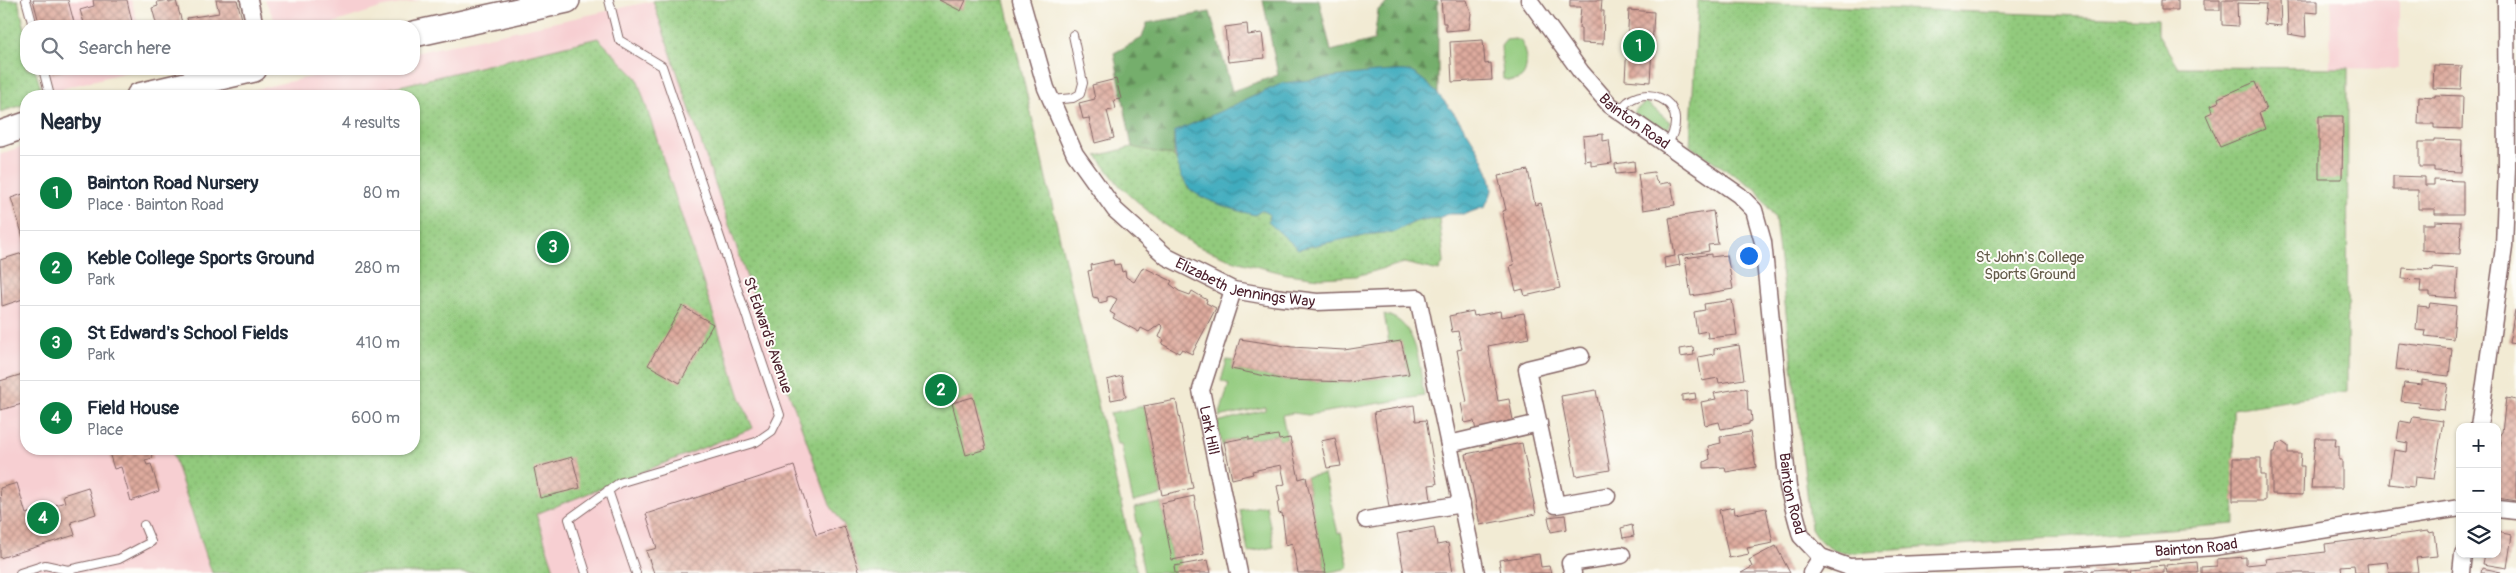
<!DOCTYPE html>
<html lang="en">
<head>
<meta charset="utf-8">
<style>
	:root { --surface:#fff; --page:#f2f2f3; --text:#1f2937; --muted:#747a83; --line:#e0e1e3; --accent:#0b8043 }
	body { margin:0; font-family:Pangolin,sans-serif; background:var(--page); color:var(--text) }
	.controls { position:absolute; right:15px; bottom:15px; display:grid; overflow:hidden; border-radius:10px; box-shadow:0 1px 4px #0004 }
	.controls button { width:45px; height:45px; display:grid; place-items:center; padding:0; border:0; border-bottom:1px solid var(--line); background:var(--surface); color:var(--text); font:25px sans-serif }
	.you { position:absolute; left:1748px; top:255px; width:18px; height:18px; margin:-12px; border:4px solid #fff; border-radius:50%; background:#1a73e8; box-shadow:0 0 0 8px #1a73e833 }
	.badge { display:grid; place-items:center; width:32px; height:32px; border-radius:50%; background:var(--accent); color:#fff; font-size:16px; font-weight:700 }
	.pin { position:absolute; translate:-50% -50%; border:2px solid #fff; box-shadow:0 1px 5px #0006 }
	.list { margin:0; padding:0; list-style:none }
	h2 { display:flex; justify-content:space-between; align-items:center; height:65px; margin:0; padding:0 20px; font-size:21px }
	h2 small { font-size:16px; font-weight:400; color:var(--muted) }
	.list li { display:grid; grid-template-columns:32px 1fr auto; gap:15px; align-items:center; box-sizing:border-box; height:75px; padding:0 20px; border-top:1px solid var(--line) }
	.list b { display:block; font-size:19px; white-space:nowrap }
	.list p { margin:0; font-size:16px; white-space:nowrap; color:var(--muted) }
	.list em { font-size:16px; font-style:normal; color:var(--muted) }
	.icon { flex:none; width:28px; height:28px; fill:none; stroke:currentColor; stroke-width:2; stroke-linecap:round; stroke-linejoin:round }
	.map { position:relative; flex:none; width:2516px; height:573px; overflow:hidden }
	.search { position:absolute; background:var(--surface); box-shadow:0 1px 4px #0004; left:20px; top:20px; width:400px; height:55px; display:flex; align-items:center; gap:12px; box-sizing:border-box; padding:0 18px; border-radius:20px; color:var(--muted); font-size:19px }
	.panel { position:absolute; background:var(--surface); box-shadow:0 1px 4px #0004; left:20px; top:90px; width:400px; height:365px; border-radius:20px }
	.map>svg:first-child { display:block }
	.built { fill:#f7cfd2 }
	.green { fill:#92ca7d; stroke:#6e7454 }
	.forest { fill:url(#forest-firs); stroke:#60664c }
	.park { fill:url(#park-dots); stroke:#6e7454 }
	.water { fill:url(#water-waves); stroke:#446674 }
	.building { fill:url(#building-cross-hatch) }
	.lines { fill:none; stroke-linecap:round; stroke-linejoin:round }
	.lane-casing { stroke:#856666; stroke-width:10 }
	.street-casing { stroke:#856666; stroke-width:19 }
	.primary-casing { stroke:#856666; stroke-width:28 }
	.lane { stroke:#fff; stroke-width:8 }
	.street { stroke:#fff; stroke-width:16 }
	.primary { stroke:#fff; stroke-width:25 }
	.labels { text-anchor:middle; stroke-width:4; stroke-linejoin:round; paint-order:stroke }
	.street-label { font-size:15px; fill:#4a1f2b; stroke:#fdfcf7 }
	.park-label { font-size:15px; fill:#635b48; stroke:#fdfcf7 }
</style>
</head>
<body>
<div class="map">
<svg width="2516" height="573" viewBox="0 0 2516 573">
	<defs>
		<pattern id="forest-firs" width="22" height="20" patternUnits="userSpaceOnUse" patternTransform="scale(1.25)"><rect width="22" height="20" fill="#75ae6c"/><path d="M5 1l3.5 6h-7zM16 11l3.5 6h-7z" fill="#628d59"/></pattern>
		<pattern id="park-dots" width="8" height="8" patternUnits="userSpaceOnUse" patternTransform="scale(1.25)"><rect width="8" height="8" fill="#92ca7d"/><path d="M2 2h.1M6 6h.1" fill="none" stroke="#7fad6c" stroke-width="1.8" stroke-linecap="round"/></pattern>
		<pattern id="water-waves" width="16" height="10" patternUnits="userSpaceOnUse" patternTransform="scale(1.25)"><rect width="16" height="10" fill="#3facbe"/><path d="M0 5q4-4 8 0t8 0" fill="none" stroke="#378b9b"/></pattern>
		<pattern id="building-cross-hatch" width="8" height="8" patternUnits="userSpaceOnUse" patternTransform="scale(1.25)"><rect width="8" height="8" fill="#deab9e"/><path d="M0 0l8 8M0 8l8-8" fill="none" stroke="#b68b81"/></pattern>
	</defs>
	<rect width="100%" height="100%" fill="#fdfcf7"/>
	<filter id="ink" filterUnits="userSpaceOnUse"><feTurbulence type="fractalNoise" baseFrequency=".02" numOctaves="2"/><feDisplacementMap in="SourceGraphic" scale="10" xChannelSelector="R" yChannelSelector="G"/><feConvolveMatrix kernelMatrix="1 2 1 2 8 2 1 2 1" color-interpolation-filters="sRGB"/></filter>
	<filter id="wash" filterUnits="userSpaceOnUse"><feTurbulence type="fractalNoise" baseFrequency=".0096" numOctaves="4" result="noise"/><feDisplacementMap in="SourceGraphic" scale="20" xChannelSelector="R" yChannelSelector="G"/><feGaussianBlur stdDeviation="1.12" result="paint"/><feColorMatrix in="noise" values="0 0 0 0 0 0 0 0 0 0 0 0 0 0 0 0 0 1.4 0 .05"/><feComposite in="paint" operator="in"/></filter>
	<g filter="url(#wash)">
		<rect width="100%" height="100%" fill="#f2ebd4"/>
		<!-- built -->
		<path class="built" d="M32,0h99l8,26h-101z
			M265,0h156l-41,8 -56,18h-39l-11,-7z
			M2331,0h68v69l-69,-1z
			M653,1l93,274 84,230 14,21 16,47h-860v-419l26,-9v304h388v-353h-188l119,-27h69v-16z
			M47,69h91l-85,22z"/>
		<!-- green -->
		<path class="green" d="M1515,39l6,2c8,18 10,47 -18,38l-2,-33 5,-6z
			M1646,102l24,20 -2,8 -5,4 -30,-22z
			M1384,314c35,8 35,52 40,82l-116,19 -15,-2 -11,2 5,24 -8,1 -2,-5 -28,5 -1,-3 -24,5v3h-2l-5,-23 48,-12v-3l-46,10 10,-33 -8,-3 6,-21 7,1 -2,8 53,11 64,2 60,-8 -8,-32 -12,1z
			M1144,406l18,89 -29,7 -12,-58h-4l-7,-31z
			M1324,474l14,59 3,-1 8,36 -23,5 -20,-96z
			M1161,503l11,57 7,-1 2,6 -6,8h-31l-7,-35 3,-1 -6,-29z
			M1266,505l8,42 -26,5 -8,-42z"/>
		<!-- forest -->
		<path class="forest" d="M1263,0h56l12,51 43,-11 4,-30 13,-10h47v94l-28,-22 -186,39 -50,21v24l-42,-9 -18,-94 28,-15 5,-15 63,-11 22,79 46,-16z"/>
		<!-- park -->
		<path class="park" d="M0,0h18l8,33v36h9l8,27h-17v8l-26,8z
			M659,0h346l132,573h-277l-16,-47 -14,-21 -84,-230 -93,-274z
			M1698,1l460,18v15l20,33 170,1 -1,324 -114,17 2,115 -381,29c-21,-1 -32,-6 -43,-25l-36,-310 -19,-29 -66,-43z
			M598,38l39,40 103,319 13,31 -217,86 19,59h-343l-41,-124h243v-353h-56z
			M1132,147l42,9 14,32 67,27 7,-5 7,4 95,21 30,-3 25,-12 20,-2 5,43 -5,10 -35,-8 -48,13 -36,2 -33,-4 -52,-13 -40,-16 -35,-23 -41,-37 -22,-29z"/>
		<!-- water -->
		<path class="water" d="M1376,72c10,0 26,-3 35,0 27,12 81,87 81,117 0,6 -5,12 -7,18l-20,7h-18l-8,4 -20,2 -25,12 -30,3 -66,14 -30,-27 1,-8 -7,-4 -7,5c-15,-3 -58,-16 -67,-28 -12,-16 -14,-37 -14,-55l109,-49z"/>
		<g id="blocks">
			<!-- building -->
			<path class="building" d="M33,0h35l7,26h-35z
				M93,0h34l6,26h-48l-5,-16 14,-4z
				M168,0l1,3 7,-2 7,25h-26l-5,-18 6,-2 -1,-4z
				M216,0h21l7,26h-55l-2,-8 32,-5z
				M939,0h27l-5,11z
				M1441,0h26l4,13 -2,16 -23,2v-8h-3z
				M1570,0h32l-1,11h3l-1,33 -22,-1v-15h-2l2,-21h-11z
				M2161,0h17v10h-17z
				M2204,0h16v10h-16z
				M2222,0h58l1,26 -17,-2 2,-20 -29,-1 1,23 -16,-1z
				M2287,0h31v13l-13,-1 1,25 -18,-3z
				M1629,10l25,2 -4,70 -25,-2z
				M1247,24l1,11 14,-2 3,25 -37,4 -3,-35z
				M1483,40l2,24 6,-1 1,17 -40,2 -2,-40z
				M2434,65l28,1 -1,23 -28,-1z
				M51,69h20l-19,5z
				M1116,79l5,20 -7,1 2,9 -9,2 7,27 -19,5 -6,-25 -6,1 -4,-16 16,-4 -3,-14z
				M2255,82l11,28 -7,3 6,16 -45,18 -14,-32 7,-3 -2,-7 8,-3 -1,-4z
				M2435,95l28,1 -1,33 -28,-1v-4h-16l1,-28 16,1z
				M2319,116h24l-1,63h-23z
				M1603,134v7l6,-1 3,23 -21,3v-6l-6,1 -2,-25z
				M2434,139l28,1 -1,32 -27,-1v-4h-15v-25h15z
				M1634,161l1,11 -19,2 -1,-10z
				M1528,170l7,35 6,-2 19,85 -35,8 -2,-7 -7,2 -6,-25 4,-1 -12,-54 4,-1 -8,-34z
				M1654,172l2,9 3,3 12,-2 4,23 -32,5 -5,-36z
				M2393,176l32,1v8h9v-5l29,1v33h-28v-5h-17v-19h-25z
				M26,193v53l-15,-48z
				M1713,211l5,33 -10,1 1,6 -31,5 2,9 -15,3 -1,-10 11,-2 -6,-38z
				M2435,221l26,1 -1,32 -26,-1v-2l-12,-1v-26h13z
				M26,252v46l-24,8 -2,-46z
				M1711,254v3l16,-2 6,34 -42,7 -6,-38z
				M1113,260l1,5 6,-1 2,8 3,-1 1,6 8,5 9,-15 29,14 -2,3 9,7 11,4 2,-4 15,9 -1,3 10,5 -24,46 -10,-5 -3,4 -17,-9 2,-4 -5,-3 4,-10 -3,-3 -11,8 -8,-4 -2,4 -26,-14 2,-3 -5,-3 7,-13 -6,-3 -4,1v4l-8,2 -1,-5 -5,-1 -5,-26 4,-1 -1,-5z
				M2433,267l25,2 -2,29 -26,-2v-4h-10l1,-12 -19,-1 1,-11 30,2z
				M1732,300l5,35 -29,3 -1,-7 -10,2 -3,-21 11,-2 -1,-6z
				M2430,303l26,3 -3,33 -28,-3 1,-5 -10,-1 2,-24 11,1z
				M682,306l31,18 -33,59 -32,-18z
				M2515,310h1v34l-7,-1z
				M1473,311l1,5 26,-5 1,6 23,-4 5,25 -41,8 10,55 11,-2 4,21 -9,2v3l-28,6 -2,-10 -9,2 -4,-20 6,-1 -10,-52 5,-1 -4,-18 -6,1 -3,-16z
				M1240,339l52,8 52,3 57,-9 8,33 -60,8 -64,-2 -54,-11z
				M2399,343l53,6 -3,27 -53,-6z
				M1739,345l5,34 -25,4 -1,-5 -16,3 -4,-24 16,-3v-5z
				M1693,347l1,8 -14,2 -1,-8z
				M26,373v30l-26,7v-29z
				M1122,376l4,21 -15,3 -4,-20z
				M2422,380l26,4 -4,26 -26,-3 1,-4 -18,-2 3,-18 18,2z
				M1744,388l3,1 1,22h3l1,10 -3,1v2l-28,5 -2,-7 -14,3 -4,-23 15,-3 -2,-6z
				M1596,390l14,80 -34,6 -15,-80z
				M1695,393l1,6 -14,2v-6z
				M973,397l13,52 -20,6 -14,-52z
				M2506,398l10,2v101l-19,-3v-43l4,-13 -2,-6 3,-4z
				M1176,400l17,88 -31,7 -18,-89z
				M1414,405l2,16 10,-1 11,64 -8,1 2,15 -42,7 -15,-95z
				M2413,417l30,4 -9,58 -19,-2 -1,10 -25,-3 5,-34 13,2 1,-9 -11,-2 3,-20 11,2z
				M1750,432l6,35 -30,5 -1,-5 -21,1v-6l6,-3 -2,-13 13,-3 -1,-6z
				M1278,435l1,5 11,-2 9,41 7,-2 20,96h-28l-6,-30 -6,2 -4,-32 -3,1 -2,-12 3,-1 -3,-15 8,-2 -4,-19 -29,6 1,3 -21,5 -8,-37 25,-5v3z
				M1335,438l6,28 -14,2 -6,-27z
				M2315,438h21l-1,8h4v14h3v28h-31z
				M2282,442l6,4v7h13l-1,13h4l-1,29 -31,-1v-42h3l2,-8z
				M1522,443l14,71 -56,11 -14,-71z
				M108,449h43l2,9 -8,2 2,5 4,-1 8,27 -28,10 -10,-34 -7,2z
				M572,457l8,31 -40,10 -6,-30z
				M2233,458h28v17h4v26h-32z
				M794,466l22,69 28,-9 16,47h-206l-8,-22 11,-3 -11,-34z
				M17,483l9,31 39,-12 -2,-7 25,-8 8,27 -25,8 4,13 -75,23v-36h2l-2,-34z
				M1194,496l10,58 -32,6 -11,-57z
				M1734,507l1,7 31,-6 7,35 -26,5 2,6 -20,4 -10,-48z
				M1565,515l2,14 -16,3 -3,-15z
				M1632,525l2,11 -11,2 -2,-10z
				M1434,527l3,18 11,-2 5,30h-49l-7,-39z
				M2428,531l1,2 5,-1 3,24 -21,2 2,14 -29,1 -2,-11 -20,2 1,9h-13l-1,-8 -13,1 1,7h-141v-6l16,-1v-7l29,-2v8l20,-2 -1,-4 61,-7 -1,-8z
				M2497,532l15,3 -5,33 -24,-4 2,-10h12z
				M1776,546l14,27h-49l11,-6 -3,-7z
				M1539,554l2,13 8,-1 2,7h-50l-2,-13z
				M1208,560l3,13h-36l-1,-7z
				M2197,562l1,11h-31l-1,-8z
				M2164,565v8h-33l-1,-5z
				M2128,568v5h-36v-3z
				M2482,568l19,4 -1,1h-19z
				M2088,570l1,3h-24v-1z"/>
		</g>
	</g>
	<g filter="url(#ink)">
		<use href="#blocks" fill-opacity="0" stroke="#856666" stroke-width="1"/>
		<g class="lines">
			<defs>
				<path id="lane" d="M26,0l7,26
					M43,69l7,27
					M1051,100l22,-2 7,-4 3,-11 -10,-48
					M1620,112c15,-33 77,-15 47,33
					M608,490l28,83
					M20,573l25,-8 23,5 51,-11 32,-17 -7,-17
					M586,573l-17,-54 50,-36 137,-41 16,-11 8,-16 -118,-349 -43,-26 -10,-40"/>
				<g id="street">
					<path d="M249,0l6,26"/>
					<path id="s1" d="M1021,0l25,88 29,66 40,56 52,47 66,33 41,7 43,5 101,-4 58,275"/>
					<path id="s2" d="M1529,0l52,72 29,33 129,90 15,15 9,32 25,245 13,49 20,21 28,10 214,-9 151,-11 246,-39"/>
					<path id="s3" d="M1233,290l-32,100 38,183"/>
					<path d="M1581,356l-54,13 29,136 51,-9"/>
					<path d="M2479,427l25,-180 3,-80 -1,-167"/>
					<path d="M1449,444l90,-21"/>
					<path d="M2497,509l19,2"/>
					<path d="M1366,520l96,-16"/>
					<path d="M1573,573l-3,-10 52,-8"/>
					<path d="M1811,573l10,-16"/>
					<path d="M2461,573l2,-19"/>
				</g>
				<path id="primary" d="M414,34l153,-34
					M139,96l115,-27
					M0,134l26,-9"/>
			</defs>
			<!-- lane casing -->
			<use href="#lane" class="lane-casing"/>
			<!-- street casing -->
			<use href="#street" class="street-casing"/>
			<!-- primary casing -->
			<use href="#primary" class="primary-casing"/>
			<!-- lane -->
			<use href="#lane" class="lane"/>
			<!-- street -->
			<use href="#street" class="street"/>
			<!-- primary -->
			<use href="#primary" class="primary"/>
		</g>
	</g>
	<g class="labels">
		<!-- street labels -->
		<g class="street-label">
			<text dy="5" stroke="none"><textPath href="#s2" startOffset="162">Bainton Road</textPath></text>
			<text dy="5" stroke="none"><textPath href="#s1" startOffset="386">Elizabeth Jennings Way</textPath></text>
			<text transform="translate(768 335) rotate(71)" y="5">St Edward's Avenue</text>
			<text dy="5" stroke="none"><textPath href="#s3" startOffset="146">Lark Hill</textPath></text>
			<text dy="5" stroke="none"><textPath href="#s2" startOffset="598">Bainton Road</textPath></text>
			<text dy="5" stroke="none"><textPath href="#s2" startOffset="1048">Bainton Road</textPath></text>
		</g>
		<!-- park labels -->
		<g class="park-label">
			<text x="2030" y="262">St John's College<tspan x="2030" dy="17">Sports Ground</tspan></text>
		</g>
	</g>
</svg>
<div class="controls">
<button>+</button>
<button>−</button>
<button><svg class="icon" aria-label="layers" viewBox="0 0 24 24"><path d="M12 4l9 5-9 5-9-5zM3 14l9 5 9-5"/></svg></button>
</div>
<div class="you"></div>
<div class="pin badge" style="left:1639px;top:46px">1</div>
<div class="pin badge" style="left:941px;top:390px">2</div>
<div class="pin badge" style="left:553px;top:247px">3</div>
<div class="pin badge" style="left:43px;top:518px">4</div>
<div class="search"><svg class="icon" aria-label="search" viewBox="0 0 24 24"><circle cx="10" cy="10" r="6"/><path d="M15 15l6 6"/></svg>Search here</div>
<section class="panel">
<h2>Nearby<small>4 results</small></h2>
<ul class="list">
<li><span class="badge">1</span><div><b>Bainton Road Nursery</b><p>Place · Bainton Road</p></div><em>80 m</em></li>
<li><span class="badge">2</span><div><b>Keble College Sports Ground</b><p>Park</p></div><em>280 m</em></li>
<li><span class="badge">3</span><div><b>St Edward's School Fields</b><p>Park</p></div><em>410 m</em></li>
<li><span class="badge">4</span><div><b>Field House</b><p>Place</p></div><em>600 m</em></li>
</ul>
</section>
</div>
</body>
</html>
